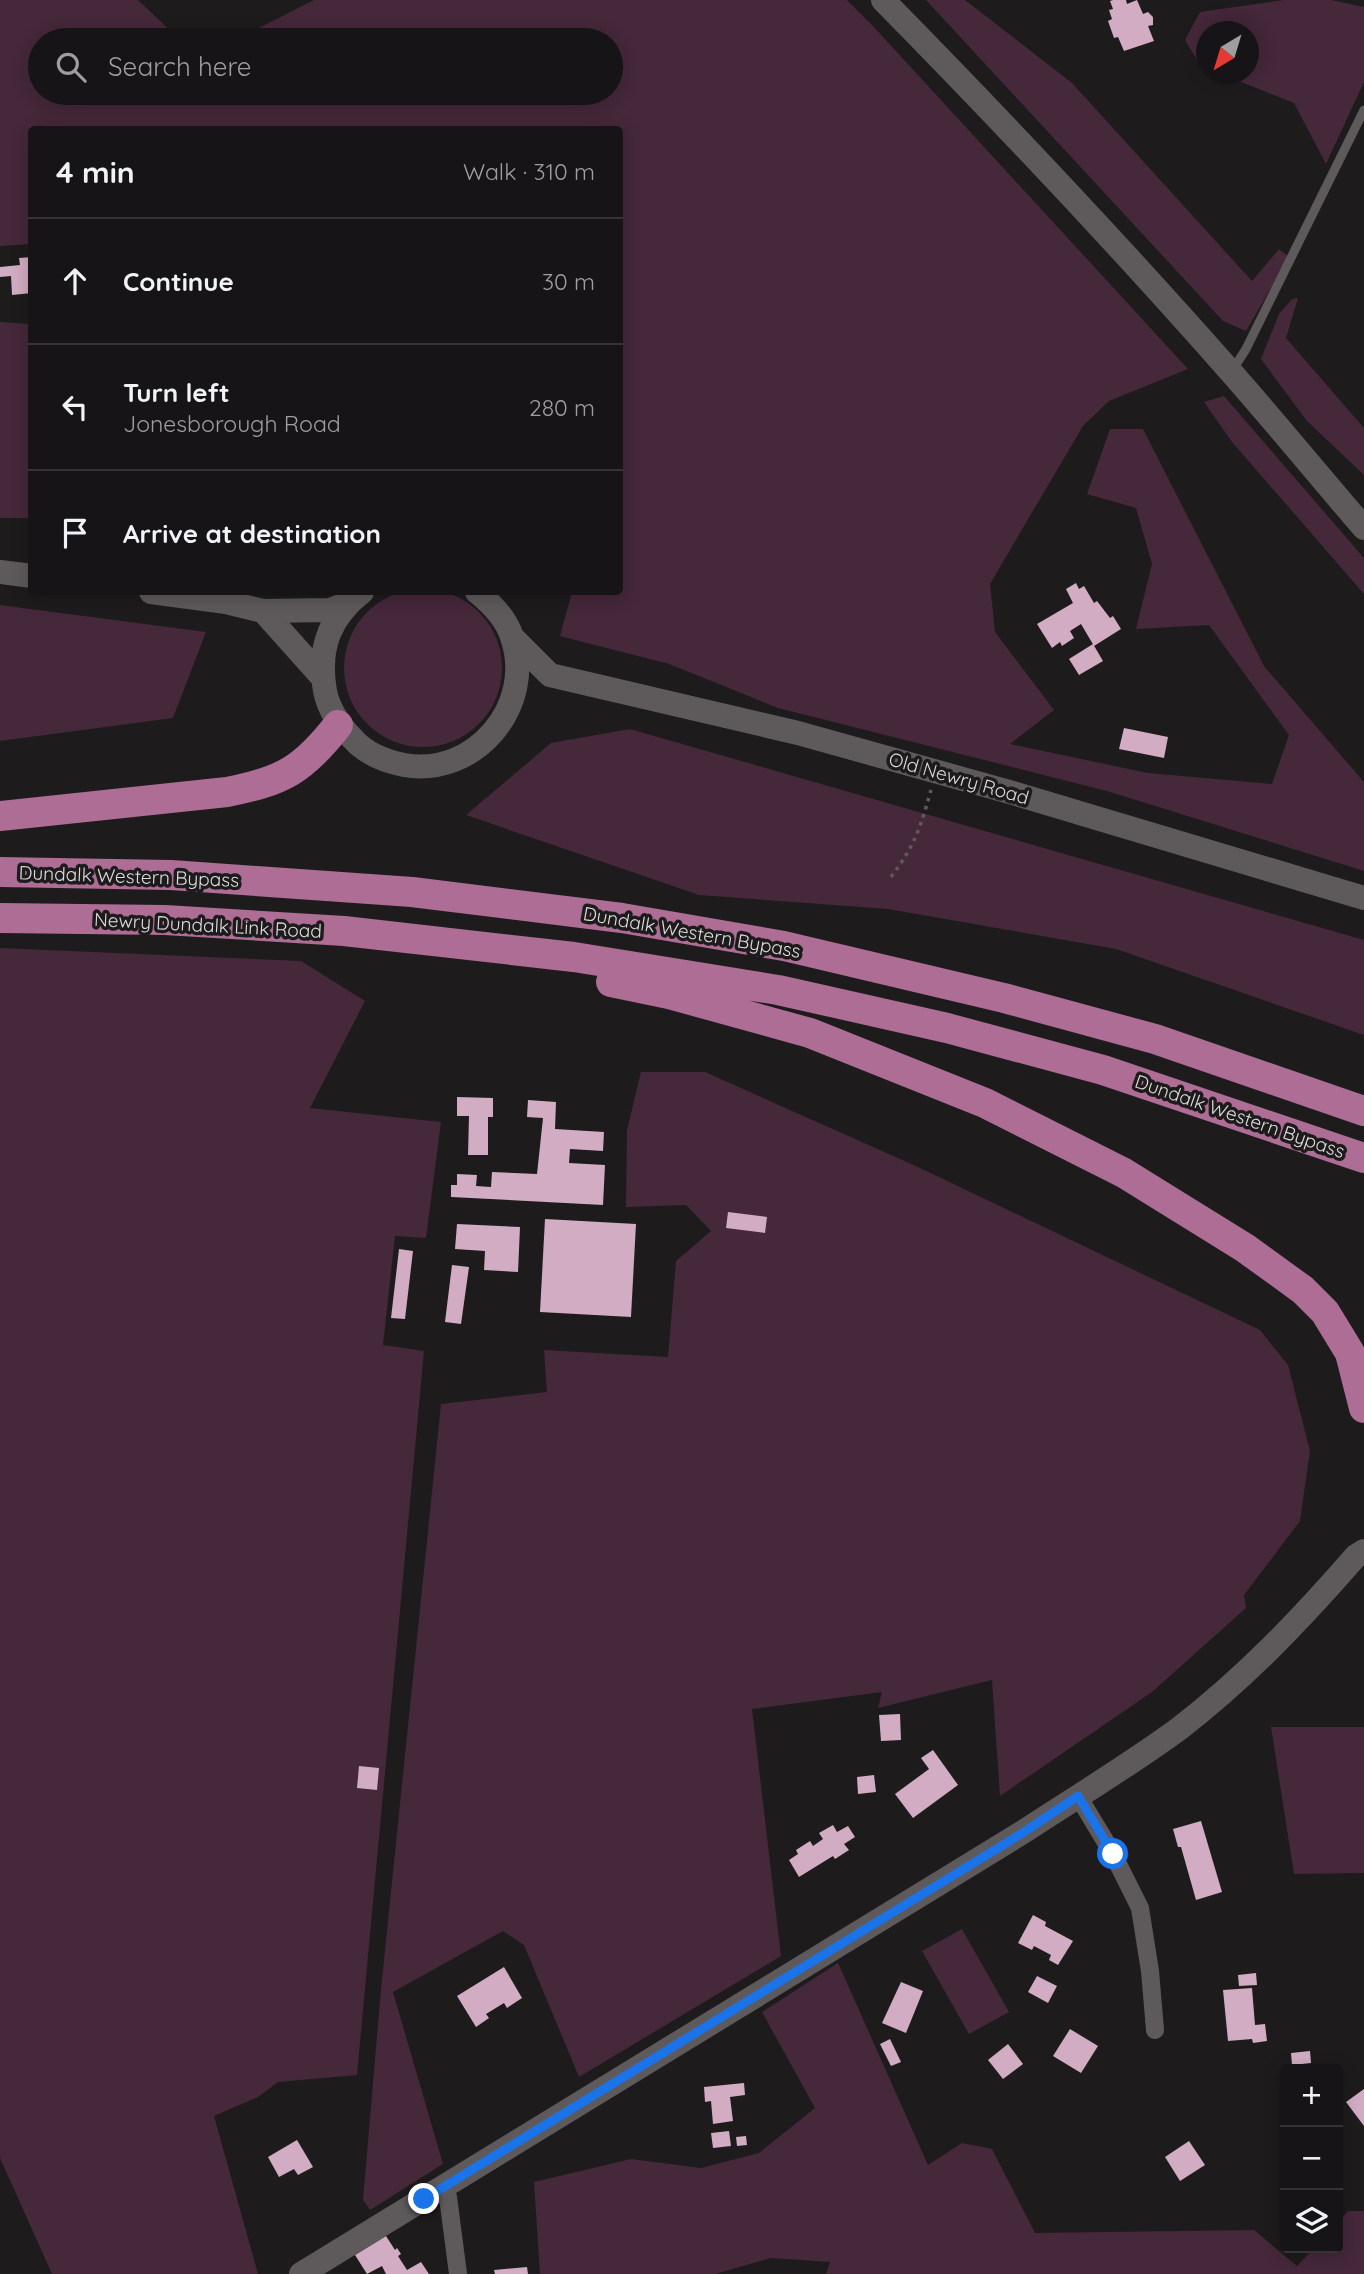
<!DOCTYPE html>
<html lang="en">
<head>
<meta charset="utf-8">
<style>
	:root { --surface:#161416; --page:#232123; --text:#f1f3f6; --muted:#9e9ea1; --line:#353335 }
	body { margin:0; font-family:Quicksand,sans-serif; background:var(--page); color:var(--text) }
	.controls { position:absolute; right:21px; bottom:21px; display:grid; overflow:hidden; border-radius:7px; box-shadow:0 4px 18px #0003 }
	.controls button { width:63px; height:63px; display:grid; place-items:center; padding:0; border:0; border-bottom:2px solid var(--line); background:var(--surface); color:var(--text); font:35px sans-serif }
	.compass { position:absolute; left:1196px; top:21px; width:63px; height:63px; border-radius:50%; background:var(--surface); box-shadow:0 4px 18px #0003; rotate:218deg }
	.stop { position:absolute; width:21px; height:21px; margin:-16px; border:5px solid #1a73e8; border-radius:50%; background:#fff }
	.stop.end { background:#1a73e8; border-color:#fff; box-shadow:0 2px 7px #0008 }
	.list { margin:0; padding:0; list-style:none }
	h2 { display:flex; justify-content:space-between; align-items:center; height:91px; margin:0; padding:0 28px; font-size:30px }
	h2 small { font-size:23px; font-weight:400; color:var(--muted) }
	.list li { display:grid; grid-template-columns:46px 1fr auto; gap:21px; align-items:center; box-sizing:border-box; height:126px; padding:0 28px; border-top:2px solid var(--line) }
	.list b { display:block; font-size:26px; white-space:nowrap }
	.list p { margin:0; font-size:23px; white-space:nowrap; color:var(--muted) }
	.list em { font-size:23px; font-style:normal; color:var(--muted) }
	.icon { flex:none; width:38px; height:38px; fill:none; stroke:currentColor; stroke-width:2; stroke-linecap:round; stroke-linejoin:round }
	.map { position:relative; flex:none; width:1364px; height:2274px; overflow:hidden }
	.search { position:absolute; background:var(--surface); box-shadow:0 4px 18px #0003; left:28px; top:28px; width:595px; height:77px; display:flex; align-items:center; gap:18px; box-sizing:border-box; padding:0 24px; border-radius:38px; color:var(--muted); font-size:26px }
	.panel { position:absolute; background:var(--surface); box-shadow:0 4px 18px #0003; left:28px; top:126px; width:595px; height:469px; border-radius:7px }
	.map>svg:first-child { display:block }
	.green { fill:#45283a }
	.building { fill:#d2acc2 }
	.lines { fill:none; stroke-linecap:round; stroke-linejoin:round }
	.path { stroke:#5e5b5d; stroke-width:3.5; stroke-dasharray:3.5 5; stroke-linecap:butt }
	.lane { stroke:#5e5a5c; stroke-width:9 }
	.street { stroke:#5e5a5c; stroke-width:18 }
	.secondary { stroke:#5e5a5c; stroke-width:24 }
	.highway { stroke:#ad6d94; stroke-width:30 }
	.route { stroke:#1a73e8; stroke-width:9 }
	.labels { text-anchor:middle; stroke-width:7; stroke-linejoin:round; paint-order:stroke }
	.street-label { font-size:19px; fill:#dfdcdd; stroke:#1e1b1d }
</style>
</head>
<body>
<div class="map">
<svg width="1364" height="2274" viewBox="0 0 1364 2274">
	<rect width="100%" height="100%" fill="#1e1b1d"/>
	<!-- green -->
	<path class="green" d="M0,0h138l42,40h-140v53h571v-53h-411l55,-10 59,-30h533l26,26 315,343 -79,32 -26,25 -93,158 5,48 59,78 -44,34 138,29 124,11 17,-49 -80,-110 -73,4 16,-65 -16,-56 -49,-14 23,-65h33l121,237 100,116v89l-257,-80 -329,-83 -109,-44 -109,-28 12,-44h48v-462h-588l-1,114 -31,2z
		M926,0h39l107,83 180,198 27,-32 10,8 -43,74 -23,-10z
		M1284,0h47l33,7v75l-38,82 -32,-61 -73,-29h27v-42h-42v36l-6,-3 -15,-25 15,-28z
		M1298,298l-12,40 78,90v47l-57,-54 -46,-62 18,-45 13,-15z
		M0,322l29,2 2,5v189h-31z
		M1224,396l140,162v36l-132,-152 -28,-40z
		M344 668a79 79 0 1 1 158 0a79 79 0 1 1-158 0Z
		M0,605l206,27 -33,86 -173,23z
		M630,729l734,211v95l-248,-86 -228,-40 -189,-14 -233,-80 85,-72z
		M0,948l301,13 64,40 -55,107 131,14 -15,116 -31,-2 -12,109 41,6 -67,724 -79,7 -20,15 -44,19 44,158h-206l-52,-116z
		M641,1072h64l213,95 342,163 28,35 22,86 -10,70 -56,74 2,13 -94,84 -152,104 -8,-116 -114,28 4,-16 -130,17 29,247 -202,121 -55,-132 -21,-14 -110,61 50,172 -73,46 -7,-10 18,-211 60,-585 106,-12 -3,-42 124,7 8,-96 35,-30 -25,-26 -60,2 1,-77z
		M1271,1727h93v146l-70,1z
		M962,1929l47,83 -40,22 -47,-83z
		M838,1963l90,202 34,-22 30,6 43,84 219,-3 43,36 17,-18h24v-25l10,-12h16v63h-538l4,-12 -59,-4 -56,16h-175l-6,-92 97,-23 70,9 58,-15 56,-45 -53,-96z"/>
	<!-- building -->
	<path class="building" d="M1113,0h13l1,4 10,-4 6,14 5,-2 5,5v8l-5,1 6,15 -30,10 -6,-14 -4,1 -6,-17 4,-2 -3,-9 4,-1 -3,-8z
		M32,257v36l-20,2 -1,-19 -11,1v-10l20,-2 -1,-7z
		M1076,583l3,6 5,-3 10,17 3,-2 13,17 3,-2 8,13 -27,17 -13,-22 -11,7 4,7 -12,8 -2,-4 -8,6 -15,-24 36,-21 -7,-14z
		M1093,644l10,17 -24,14 -10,-16z
		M1124,728l44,9 -4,21 -45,-9z
		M457,1097l36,1v19h-5v38h-20l1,-39h-12z
		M528,1100l28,2 -1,27 49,3 -1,19 -33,-2 -1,14 36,2 -2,40 -152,-8v-12h6v-11l20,1 -1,11 15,1 1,-15 45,2 6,-56 -16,-1z
		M728,1212l39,5 -2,16 -39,-5z
		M545,1219l91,5 -5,93 -91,-5z
		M457,1224l63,3 -2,45 -34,-2 1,-19 -30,-2z
		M399,1249l14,2 -8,68 -14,-1z
		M452,1265l17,2 -8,57 -16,-2z
		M900,1714l1,26 -20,1 -2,-26z
		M933,1750l25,35 -45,33 -18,-24 34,-25 -8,-11z
		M359,1766l20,2 -2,22 -20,-2z
		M874,1775l2,17 -18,2 -1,-17z
		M1201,1821l21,71 -26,8 -15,-53h-3l-5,-18z
		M833,1825l4,7 11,-6 7,11 -11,7 5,6 -14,9 -2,-3 -34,21 -10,-17 9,-6 -2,-4 14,-9 3,5 10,-7 -4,-6z
		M1033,1915l13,7 -1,4 28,15 -15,24 -9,-5 2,-5 -17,-9 -2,4 -14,-7z
		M504,1967l18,31 -15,10 -3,-5 -18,11 3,4 -13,9 -19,-31z
		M1256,1973l1,12 -18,1 -1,-11z
		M1037,1976l20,10 -9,17 -20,-11z
		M901,1982l22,9 -17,42 -24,-10z
		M1252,1988l3,37 10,-1 2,17 -14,2 -1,-4 -24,2 -5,-51z
		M1070,2029l28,17 -17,27 -28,-17z
		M890,2039l11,23 -10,4 -11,-22z
		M1008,2044l15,20 -20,15 -15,-19z
		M1310,2051l1,12 -19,2 -1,-12z
		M744,2083l1,12 -15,2 3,24 -20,3 -2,-23 -6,1 -1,-15z
		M1364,2089v37l-18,-24z
		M729,2131l2,15 -18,2 -2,-15z
		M746,2136l1,9 -10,1 -1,-9z
		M297,2140l16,27 -15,8 -4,-6 -15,8 -11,-20z
		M1189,2141l16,24 -25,16 -15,-24z
		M386,2236l9,14 2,-2 4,6 -3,2 9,14 14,-8 8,12h-43l-4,-8 -15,8 -12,-19z
		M527,2267l1,7h-33l-1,-4z"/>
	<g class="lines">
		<!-- path -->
		<path class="path" d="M891,877c24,-32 29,-48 40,-87"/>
		<!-- lane -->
		<path class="lane" d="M1232,371l14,-22 118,-239"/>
		<!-- street -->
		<path class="street" d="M1078,1796l35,58 27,54 10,63 5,59
			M443,2187l5,10 10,77"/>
		<!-- secondary -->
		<path class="secondary" d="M883,0c119,121 235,244 347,371 46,52 89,105 134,157
			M0,572l32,4
			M151,592l75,10 37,9 67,-1 16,-6
			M362,592c-31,24 -43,53 -38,92 2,22 14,40 29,55 13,15 32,22 51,26 70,13 132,-59 108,-128 -6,-19 -20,-33 -35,-45
			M263,611l60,67
			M512,637l38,38 248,58 215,60 351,105
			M301,2274l722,-442c53,-35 107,-67 157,-104 66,-51 122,-110 176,-172l8,-5"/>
		<!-- highway -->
		<path class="highway" d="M0,816l227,-24c56,-11 76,-22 111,-67
			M0,872l171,3 241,17 210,26 162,28 220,52 151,41 209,72
			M0,918l165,2 179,11 230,26 204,33 169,38 156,42 261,88
			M611,982l58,12 141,39 175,70 139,70 121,75 58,42 22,22 25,41 14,55"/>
	</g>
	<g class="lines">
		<!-- route -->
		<path class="route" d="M424,2199l600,-367 54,-36 35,58"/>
	</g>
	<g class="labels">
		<!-- street labels -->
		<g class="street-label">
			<text transform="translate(959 778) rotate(16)" y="7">Old Newry Road</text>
			<text transform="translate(129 876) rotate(2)" y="7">Dundalk Western Bypass</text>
			<text transform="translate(208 925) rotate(3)" y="7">Newry Dundalk Link Road</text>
			<text transform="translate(692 932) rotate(10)" y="7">Dundalk Western Bypass</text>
			<text transform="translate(1240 1116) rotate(19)" y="7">Dundalk Western Bypass</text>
		</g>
	</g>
</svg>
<div class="controls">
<button>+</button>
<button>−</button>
<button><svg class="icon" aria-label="layers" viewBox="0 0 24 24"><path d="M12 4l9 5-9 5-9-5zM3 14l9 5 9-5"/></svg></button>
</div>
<svg class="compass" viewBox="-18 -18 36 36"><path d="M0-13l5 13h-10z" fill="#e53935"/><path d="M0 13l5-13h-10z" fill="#9e9ea1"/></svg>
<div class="stop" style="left:1113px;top:1854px"></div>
<div class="stop end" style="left:424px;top:2199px"></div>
<div class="search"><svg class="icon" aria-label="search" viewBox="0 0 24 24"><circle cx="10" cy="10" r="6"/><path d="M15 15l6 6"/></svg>Search here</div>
<section class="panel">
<h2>4 min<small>Walk · 310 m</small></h2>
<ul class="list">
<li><svg class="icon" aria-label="ahead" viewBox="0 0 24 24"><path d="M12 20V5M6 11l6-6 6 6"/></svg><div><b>Continue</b></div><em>30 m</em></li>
<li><svg class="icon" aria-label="left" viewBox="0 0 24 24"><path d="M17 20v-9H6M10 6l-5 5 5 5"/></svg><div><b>Turn left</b><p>Jonesborough Road</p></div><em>280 m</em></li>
<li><svg class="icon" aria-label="arrive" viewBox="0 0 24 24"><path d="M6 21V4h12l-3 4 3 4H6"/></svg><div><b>Arrive at destination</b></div></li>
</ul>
</section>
</div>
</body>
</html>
